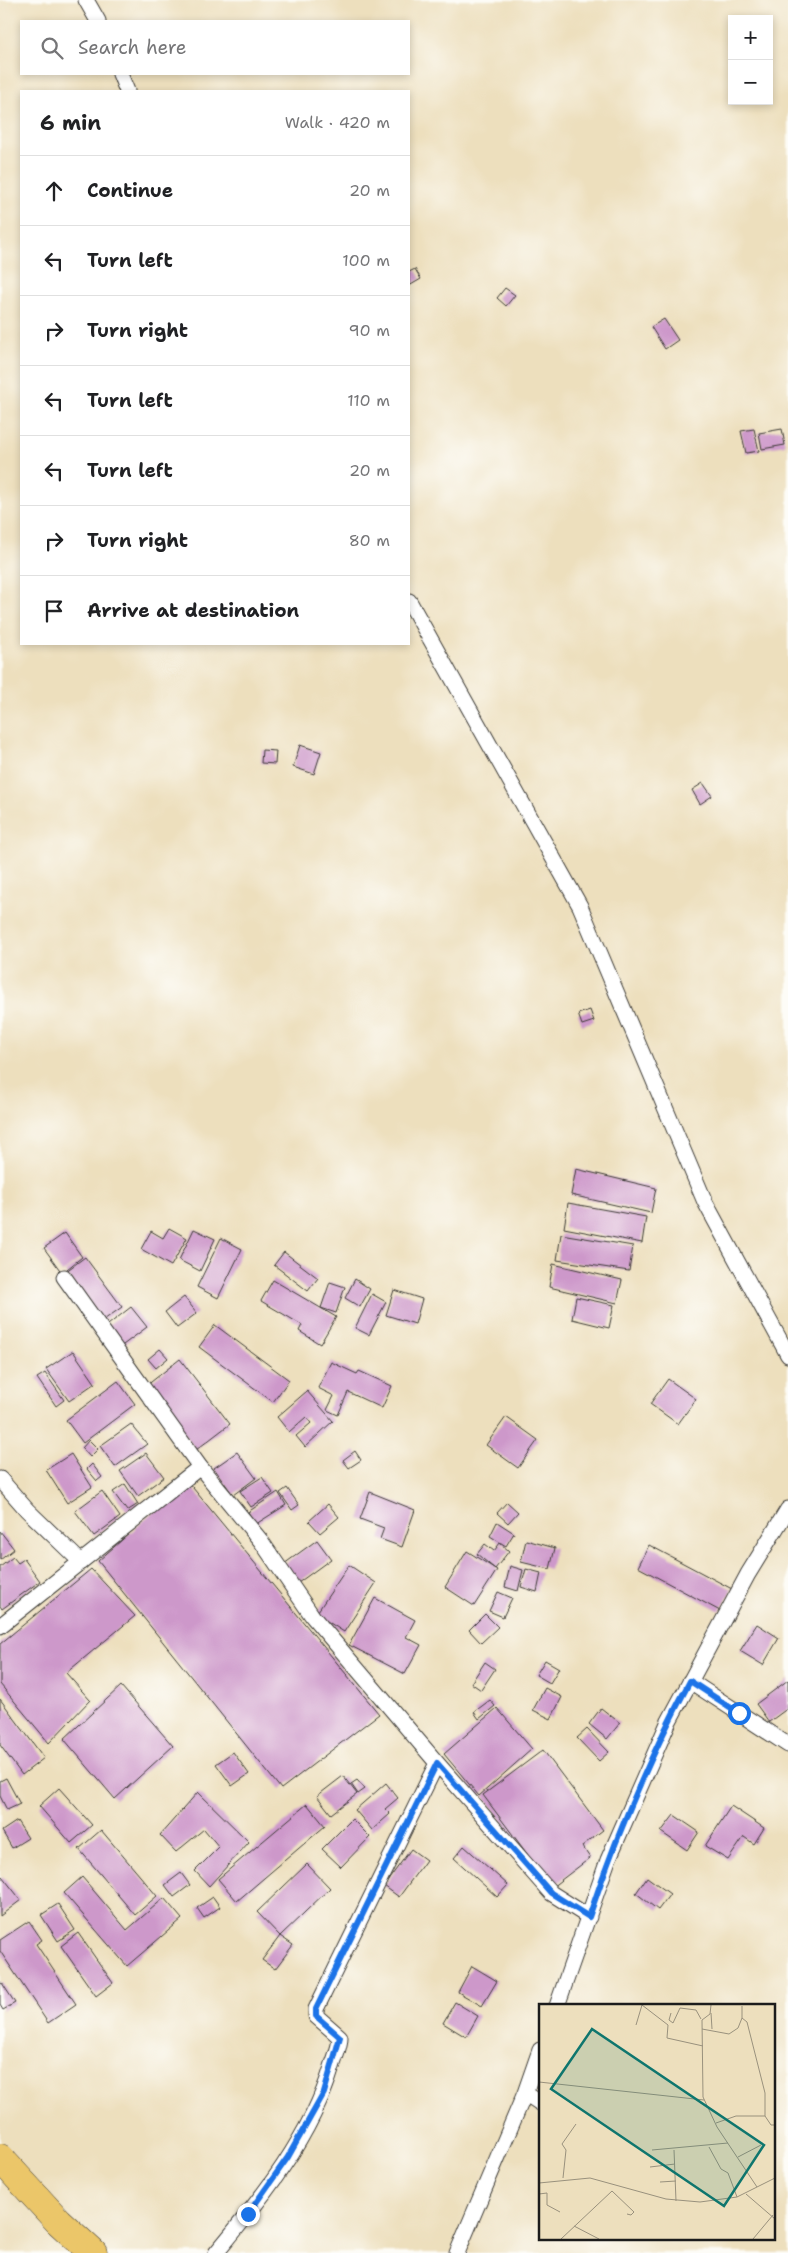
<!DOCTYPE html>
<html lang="en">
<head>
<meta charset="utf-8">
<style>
	:root { --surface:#fff; --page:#f6f6f6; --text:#202124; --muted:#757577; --line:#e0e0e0 }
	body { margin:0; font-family:"Shantell Sans",sans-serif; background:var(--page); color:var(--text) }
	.controls { position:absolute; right:15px; top:15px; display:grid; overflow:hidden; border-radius:0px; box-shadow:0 2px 8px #0003 }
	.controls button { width:45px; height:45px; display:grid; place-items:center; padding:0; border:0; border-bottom:1px solid var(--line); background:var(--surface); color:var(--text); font:25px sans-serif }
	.stop { position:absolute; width:15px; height:15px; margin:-11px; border:4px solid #1a73e8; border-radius:50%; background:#fff }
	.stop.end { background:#1a73e8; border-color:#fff; box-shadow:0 1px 5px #0008 }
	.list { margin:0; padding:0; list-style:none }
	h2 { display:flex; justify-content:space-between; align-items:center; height:65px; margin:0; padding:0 20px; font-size:21px }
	h2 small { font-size:16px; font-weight:400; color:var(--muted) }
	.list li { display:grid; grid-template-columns:32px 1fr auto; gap:15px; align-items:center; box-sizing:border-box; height:70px; padding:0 20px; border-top:1px solid var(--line) }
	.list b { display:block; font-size:19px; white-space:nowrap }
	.list em { font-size:16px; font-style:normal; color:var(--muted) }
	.icon { flex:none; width:28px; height:28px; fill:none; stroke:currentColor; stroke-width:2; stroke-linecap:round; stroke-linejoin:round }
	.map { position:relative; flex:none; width:788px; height:2253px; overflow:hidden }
	.search { position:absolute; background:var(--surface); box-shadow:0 2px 8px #0003; left:20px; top:20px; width:390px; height:55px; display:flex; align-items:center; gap:12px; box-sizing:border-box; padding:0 18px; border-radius:0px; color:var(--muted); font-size:19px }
	.panel { position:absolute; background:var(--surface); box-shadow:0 2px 8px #0003; left:20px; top:90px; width:390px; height:555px; border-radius:0px }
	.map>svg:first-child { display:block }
	.building { fill:#cd98ca }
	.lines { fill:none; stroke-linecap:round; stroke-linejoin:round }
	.street-casing { stroke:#3b3934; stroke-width:17 }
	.highway-casing { stroke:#3b3934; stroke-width:29 }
	.street { stroke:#fff; stroke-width:15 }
	.highway { stroke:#ebc669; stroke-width:28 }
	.route { stroke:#1a73e8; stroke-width:6 }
	.inset-road { fill:none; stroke:#99917d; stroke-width:1 }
	.view { fill:#0f766e; fill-opacity:0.15; stroke:#0f766e; stroke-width:2.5 }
	.inset-edge { fill:none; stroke:#1c1c1c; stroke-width:2.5 }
</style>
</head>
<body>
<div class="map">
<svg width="788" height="2253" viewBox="0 0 788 2253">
	<rect width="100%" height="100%" fill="#fdfcf7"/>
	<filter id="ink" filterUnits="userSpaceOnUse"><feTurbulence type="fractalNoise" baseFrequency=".02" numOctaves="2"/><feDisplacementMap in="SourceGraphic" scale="10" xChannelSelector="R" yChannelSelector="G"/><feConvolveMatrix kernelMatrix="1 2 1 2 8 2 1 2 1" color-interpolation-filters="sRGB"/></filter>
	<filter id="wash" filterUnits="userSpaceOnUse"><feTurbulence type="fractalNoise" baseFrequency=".0096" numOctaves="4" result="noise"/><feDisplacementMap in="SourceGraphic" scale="20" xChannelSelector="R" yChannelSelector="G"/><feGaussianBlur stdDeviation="1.12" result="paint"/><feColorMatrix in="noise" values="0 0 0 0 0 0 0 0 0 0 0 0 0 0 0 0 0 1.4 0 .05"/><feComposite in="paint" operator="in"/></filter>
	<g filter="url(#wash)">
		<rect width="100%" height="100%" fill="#eddfbd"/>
		<g id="blocks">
			<!-- building -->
			<path class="building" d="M415,269l6,10 -12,7v-14z
				M505,288l10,7 -9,11 -9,-8z
				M664,319l14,21 -13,9 -14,-22z
				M754,429l5,22 -13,2 -5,-22z
				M782,429l3,16 -23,4 -3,-16z
				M300,745l21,7 -7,22 -21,-7z
				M262,750l14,1 -1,13 -14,-1z
				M703,783l9,13 -12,8 -8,-14z
				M590,1010l4,11 -12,4 -4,-11z
				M576,1169l80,19 -5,25 -80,-18z
				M568,1203l78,14 -4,26 -78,-15z
				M169,1228l18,10 -16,28 -30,-17 10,-18 12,7z
				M194,1229l21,10 -15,32 -21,-11z
				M65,1233l17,24 -20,16 -18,-25z
				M561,1234l72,12 -4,25 -72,-11z
				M221,1238l21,11 -24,49 -21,-11z
				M284,1252l34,26 -10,13 -34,-26z
				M85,1257l37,50 -21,15 -36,-50z
				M553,1264l69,16 -5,23 -68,-16z
				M355,1279l15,10 -10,18 -15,-9z
				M273,1280l63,37 -16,27 -21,-13 3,-6 -41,-24z
				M330,1282l15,5 -9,26 -15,-5z
				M394,1290l28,9 -7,25 -29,-9z
				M372,1294l14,8 -17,33 -14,-7z
				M184,1297l13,16 -20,15 -12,-16z
				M576,1297l38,8 -5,23 -37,-9z
				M131,1307l16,20 -28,21 -15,-20z
				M215,1325l74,55 -16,22 -74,-55z
				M160,1349l8,9 -12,10 -8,-9z
				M73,1351l22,32 -26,18 -23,-32z
				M180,1359l50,65 -34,26 -50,-64z
				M331,1362l26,12 2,-3 33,15 -10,22 -34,-16 -10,23 -11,-5 7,-14 -16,-8z
				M45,1373l19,27 -8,6 -19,-28z
				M668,1379l28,20 -18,25 -28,-20z
				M118,1381l17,23 -52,39 -17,-23z
				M307,1391l26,30 -28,26 -9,-11 15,-13 -5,-6 -17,15 -12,-15z
				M506,1417l32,23 -20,28 -32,-23z
				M131,1424l16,20 -32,23 -15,-21z
				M89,1440l9,9 -8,8 -8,-9z
				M355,1451l6,9 -12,8 -6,-8z
				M237,1452l19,26 -23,17 -19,-27z
				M146,1453l18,24 -26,19 -18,-25z
				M71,1454l21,33 -25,16 -21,-33z
				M92,1464l10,13 -5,4 -10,-12z
				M262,1477l11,16 -22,14 -11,-16z
				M188,1482l191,232 -98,75 -183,-228z
				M125,1484l13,20 -11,7 -14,-19z
				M287,1488l12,17 -7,5 -12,-17z
				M102,1491l18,26 -26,19 -19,-25z
				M278,1492l8,13 -30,19 -8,-12z
				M370,1492l45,18 -13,37 -22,-8 4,-11 -24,-9z
				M507,1502l11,10 -10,11 -11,-10z
				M328,1504l11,13 -19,16 -11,-12z
				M497,1522l17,11 -8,13 -16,-10z
				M0,1531l14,18 -14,11z
				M317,1540l14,19 -33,24 -14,-19z
				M526,1540l29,8 -5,21 -29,-7z
				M500,1543l9,8 -14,18 -18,-15 8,-10 9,7z
				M649,1545l83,44 -12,22 -82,-44z
				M467,1551l30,19 -23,36 -29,-19z
				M13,1557l5,6 6,-4 16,22 -38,28 -2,-3v-39z
				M349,1565l27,18 -32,49 -28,-18z
				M510,1566l13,4 -5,21 -13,-4z
				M91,1569l44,47 -69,57 24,27 -41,43 -49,-59v-40z
				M526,1569l15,4 -4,19 -16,-5z
				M498,1592l14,6 -9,19 -14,-6z
				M375,1598l40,22 -9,17 15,8 -16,29 -56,-29z
				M485,1614l13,13 -17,16 -12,-13z
				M757,1624l22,14 -16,27 -23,-14z
				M545,1660l14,8 -9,15 -14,-8z
				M485,1662l10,7 -14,21 -10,-7z
				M788,1680v28l-19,14 -13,-18z
				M121,1686l52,60 -58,53 -51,-60z
				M545,1688l17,9 -11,22 -18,-9z
				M0,1699l44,59 -22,17 -22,-30z
				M490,1700l5,6 -16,13 -5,-7z
				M497,1708l35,41 -53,47 -35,-42z
				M601,1708l19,15 -13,16 -18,-15z
				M587,1729l22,23 -10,9 -22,-23z
				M543,1750l60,80 -21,16 8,12 -38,29 -69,-92z
				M233,1752l16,22 -17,12 -16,-22z
				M343,1776l14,18 -26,20 -14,-18z
				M6,1778l14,26 -13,6 -7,-14v-15z
				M357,1780l8,9 -7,5 -7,-10z
				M386,1783l12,15 -13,11 5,5 -18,16 -17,-20z
				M59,1788l33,37 -21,18 -32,-37z
				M198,1792l51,50 -40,44 -14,-15 24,-24 -15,-18 -28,23 -16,-17z
				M307,1804l18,22 -88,75 -19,-22z
				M731,1806l33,22 -10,16 -10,-7 -16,23 -23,-14z
				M674,1815l25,17 -12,18 -26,-18z
				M352,1819l18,18 -29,30 -19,-18z
				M17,1821l11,17 -16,10 -10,-17z
				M101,1830l56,66 -22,19 -56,-66z
				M464,1846l44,39 -11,12 -43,-39z
				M411,1849l15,11 -27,37 -15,-11z
				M307,1864l23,24 -50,48 -23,-24z
				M181,1873l9,12 -16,12 -9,-12z
				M2,1876l19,24 -21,16v-38z
				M82,1877l45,53 37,-32 18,21 -55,47 -63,-73z
				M647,1877l23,17 -12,16 -22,-17z
				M213,1897l7,10 -16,11 -7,-10z
				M58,1904l17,26 -17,11 -17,-26z
				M29,1921l13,19 -6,4 40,60 -28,19 -48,-72v-11z
				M78,1933l35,50 -17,13 -35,-50z
				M280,1936l13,9 -18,24 -13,-9z
				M472,1966l25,15 -15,25 -24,-14z
				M2,1983l13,20 -12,7 -3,-5v-21z
				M455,2002l23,14 -12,21 -23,-14z"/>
		</g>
	</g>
	<g filter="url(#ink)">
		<use href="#blocks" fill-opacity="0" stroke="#3b3934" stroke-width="1"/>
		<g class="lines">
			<defs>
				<path id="street" d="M86,0l12,21
					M120,74l7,17
					M409,601l171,305 125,296 83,153
					M64,1277l136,190 61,74 52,76 124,146 114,130 38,24
					M0,1479l27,31 54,52
					M0,1626l200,-159
					M690,1681l98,64
					M557,2006l51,-146 61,-139 79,-147 40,-65
					M525,2093l15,10
					M216,2253c46,-55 95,-116 116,-186 3,-10 8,-20 8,-30l-24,-21v-7l121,-246
					M457,2253l68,-160 15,-43"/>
				<path id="highway" d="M0,2158l58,63 35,32"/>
			</defs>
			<!-- street casing -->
			<use href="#street" class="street-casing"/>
			<!-- highway casing -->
			<use href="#highway" class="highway-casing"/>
			<!-- street -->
			<use href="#street" class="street"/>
			<!-- highway -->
			<use href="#highway" class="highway"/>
		</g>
	</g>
	<g class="lines" filter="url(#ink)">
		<!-- route -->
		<path class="route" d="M248,2214l40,-57 36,-64 16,-56 -24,-21v-7l121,-246 114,130 38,24c27,-81 61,-161 101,-236l49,32"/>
	</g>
	<!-- overview -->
	<g transform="translate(539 2004)">
		<rect width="236" height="236" fill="#eddfbd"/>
		<path class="inset-road" d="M103,1l26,20 -1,13 36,8M172,1l-1,9 -8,6 1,77 14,30 40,60M203,2v12l5,4 18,71v23l6,9h4M132,9l-2,7 4,3 7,-15 16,2 5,9M172,9l1,16M97,21l6,-20M163,25l27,5 9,-6 4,-10M0,78l165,18M177,119l20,-7h29M170,143l12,22 7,4 9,24M113,146l76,-7M135,146l2,51M199,153l23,-12M111,163l25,-3M24,174l3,-28 -4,-6 14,-20M121,178l16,-1M0,179l51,-5 76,21 34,3 37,-5 38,-19M0,190l8,-1v12l13,7M207,190l29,25M35,222l25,13M22,235l51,-48 22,21 -3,3 -4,-1M214,235l20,-24"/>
		<path class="view" d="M53,25l172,116 -40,61 -173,-117z"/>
		<rect width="236" height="236" class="inset-edge"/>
	</g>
</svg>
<div class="controls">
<button>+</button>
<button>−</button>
</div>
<div class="stop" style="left:739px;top:1713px"></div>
<div class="stop end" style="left:248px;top:2214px"></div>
<div class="search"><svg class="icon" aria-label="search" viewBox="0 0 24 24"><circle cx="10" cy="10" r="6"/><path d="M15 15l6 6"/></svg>Search here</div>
<section class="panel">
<h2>6 min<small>Walk · 420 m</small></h2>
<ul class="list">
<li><svg class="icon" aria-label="ahead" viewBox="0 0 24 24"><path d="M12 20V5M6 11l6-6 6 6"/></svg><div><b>Continue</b></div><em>20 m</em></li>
<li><svg class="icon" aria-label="left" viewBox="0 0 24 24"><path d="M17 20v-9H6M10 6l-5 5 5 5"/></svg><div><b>Turn left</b></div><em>100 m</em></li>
<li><svg class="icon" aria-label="right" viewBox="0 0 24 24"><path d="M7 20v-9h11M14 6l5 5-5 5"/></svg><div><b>Turn right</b></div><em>90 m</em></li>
<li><svg class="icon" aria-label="left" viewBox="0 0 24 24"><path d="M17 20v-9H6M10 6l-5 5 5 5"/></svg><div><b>Turn left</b></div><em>110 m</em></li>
<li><svg class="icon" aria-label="left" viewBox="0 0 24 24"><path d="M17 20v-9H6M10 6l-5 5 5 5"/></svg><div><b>Turn left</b></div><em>20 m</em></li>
<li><svg class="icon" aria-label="right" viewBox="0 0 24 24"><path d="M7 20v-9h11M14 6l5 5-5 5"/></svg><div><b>Turn right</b></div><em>80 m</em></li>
<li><svg class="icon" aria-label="arrive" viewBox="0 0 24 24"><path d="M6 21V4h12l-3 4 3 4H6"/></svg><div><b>Arrive at destination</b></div></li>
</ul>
</section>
</div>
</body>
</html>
